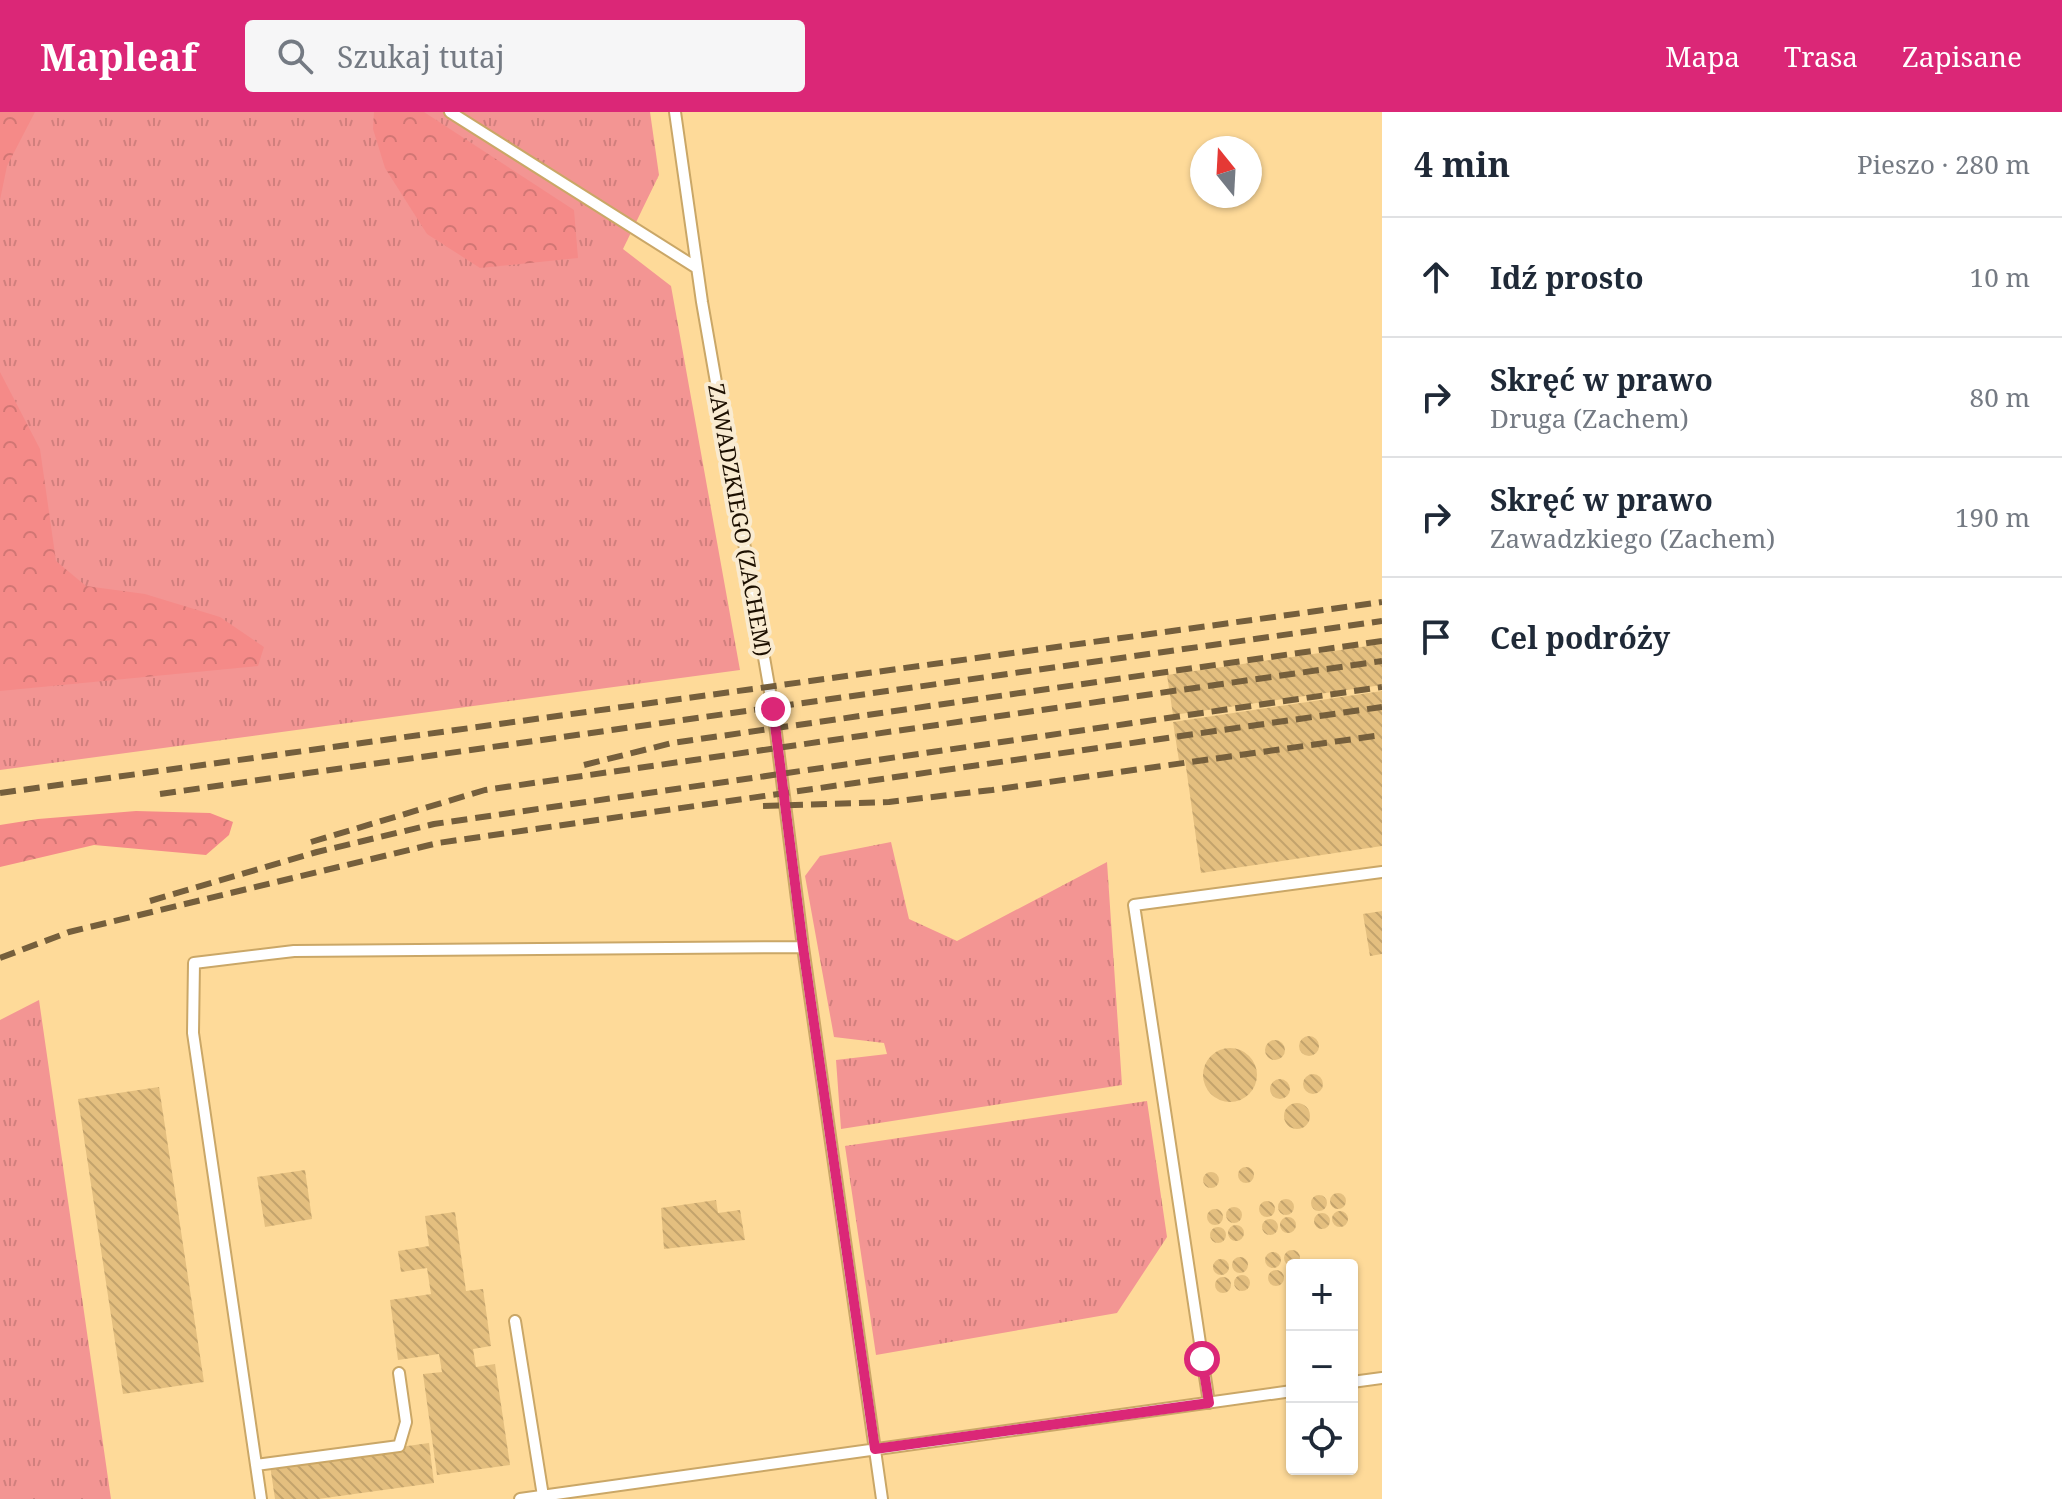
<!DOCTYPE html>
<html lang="pl">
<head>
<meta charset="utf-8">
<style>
	:root { --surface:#fff; --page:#f6f6f7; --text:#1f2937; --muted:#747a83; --line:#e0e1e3; --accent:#db2777 }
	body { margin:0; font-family:"Noto Serif",serif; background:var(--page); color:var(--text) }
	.controls { position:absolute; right:24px; bottom:24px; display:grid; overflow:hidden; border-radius:8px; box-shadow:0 2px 6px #0004 }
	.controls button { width:72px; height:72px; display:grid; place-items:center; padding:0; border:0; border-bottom:2px solid var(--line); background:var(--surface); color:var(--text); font:40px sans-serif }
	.compass { position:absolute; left:1190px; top:24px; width:72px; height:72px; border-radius:50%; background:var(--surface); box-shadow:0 2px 6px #0004; rotate:342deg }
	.stop { position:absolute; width:24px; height:24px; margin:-18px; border:6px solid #db2777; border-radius:50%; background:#fff }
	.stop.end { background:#db2777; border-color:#fff; box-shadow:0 2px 8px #0008 }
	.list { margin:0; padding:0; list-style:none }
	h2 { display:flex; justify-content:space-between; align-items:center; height:104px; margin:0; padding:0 32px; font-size:34px }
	h2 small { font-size:26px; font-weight:400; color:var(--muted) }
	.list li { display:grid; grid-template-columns:52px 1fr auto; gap:24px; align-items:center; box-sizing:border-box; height:120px; padding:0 32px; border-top:2px solid var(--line) }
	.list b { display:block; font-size:30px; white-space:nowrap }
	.list p { margin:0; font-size:26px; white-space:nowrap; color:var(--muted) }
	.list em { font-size:26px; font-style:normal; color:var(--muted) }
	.icon { flex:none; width:44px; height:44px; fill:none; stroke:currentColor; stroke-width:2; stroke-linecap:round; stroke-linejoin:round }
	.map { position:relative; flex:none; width:1382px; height:1387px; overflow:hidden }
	header { display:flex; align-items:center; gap:48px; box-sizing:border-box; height:112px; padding:0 40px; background:var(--accent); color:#fff }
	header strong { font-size:38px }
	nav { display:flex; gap:44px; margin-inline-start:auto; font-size:28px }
	.search { width:560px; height:72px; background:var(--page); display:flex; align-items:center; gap:20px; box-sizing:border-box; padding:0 28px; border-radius:8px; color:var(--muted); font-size:30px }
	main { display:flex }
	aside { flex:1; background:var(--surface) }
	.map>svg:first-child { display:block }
	.grass { fill:url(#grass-tufts) }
	.forest { fill:url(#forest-crowns) }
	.building { fill:url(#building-back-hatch) }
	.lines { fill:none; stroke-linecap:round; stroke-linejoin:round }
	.lane-casing { stroke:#caa767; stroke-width:14 }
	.lane { stroke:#fff; stroke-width:10 }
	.rail { stroke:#755f3c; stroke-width:6; stroke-dasharray:16 8; stroke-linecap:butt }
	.route { stroke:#db2777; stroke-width:10 }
	.labels { text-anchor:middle; stroke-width:8; stroke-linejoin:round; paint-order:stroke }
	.street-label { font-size:22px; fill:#1c0f00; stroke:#f9ebd1 }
</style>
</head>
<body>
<header>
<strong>Mapleaf</strong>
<div class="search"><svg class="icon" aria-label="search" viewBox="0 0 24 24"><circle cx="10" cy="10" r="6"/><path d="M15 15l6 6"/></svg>Szukaj tutaj</div>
<nav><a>Mapa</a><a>Trasa</a><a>Zapisane</a></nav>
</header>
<main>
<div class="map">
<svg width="1382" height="1387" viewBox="0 0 1382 1387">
	<defs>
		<pattern id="grass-tufts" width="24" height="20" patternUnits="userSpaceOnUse" patternTransform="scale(2)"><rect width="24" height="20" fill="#f39593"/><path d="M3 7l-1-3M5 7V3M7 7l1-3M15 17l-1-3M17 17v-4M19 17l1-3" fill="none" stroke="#d07f7d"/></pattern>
		<pattern id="forest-crowns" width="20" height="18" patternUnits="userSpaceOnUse" patternTransform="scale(2)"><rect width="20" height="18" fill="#f58a88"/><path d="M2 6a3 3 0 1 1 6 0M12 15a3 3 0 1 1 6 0" fill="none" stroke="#d17674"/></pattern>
		<pattern id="building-back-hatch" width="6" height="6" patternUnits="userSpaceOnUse" patternTransform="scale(2)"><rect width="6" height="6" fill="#e4bf7f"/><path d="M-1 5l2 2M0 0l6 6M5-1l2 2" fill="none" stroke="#c3a36c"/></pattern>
	</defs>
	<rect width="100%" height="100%" fill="#feda99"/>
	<!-- grass -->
	<path class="grass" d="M11,0h639l9,63 -36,74 48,37 69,384 -740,100v-639z
		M891,730l18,77 48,22 150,-79 15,223 -281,44 -5,-69 51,-6 -3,-11 -50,-6 -29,-161 15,-20z
		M39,888l72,499h-111v-479z
		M1147,989l20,136 -50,76 -241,42 -31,-209z"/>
	<!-- forest -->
	<path class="forest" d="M0,0h35l-28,54 -7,34z
		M374,0h50l150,98 4,48 -98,10 -53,-34 -42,-66 -12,-39z
		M0,260l40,77 16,112 30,25 59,8 75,23 44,30 -6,19 -258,25z
		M136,699l74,2 23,9 -4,13 -23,20 -112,-10 -94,22v-42l38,-6z"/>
	<!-- building -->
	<path class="building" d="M1382,532v41l-209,30 -6,-40z
		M1382,579v155l-181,27 -16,-113 -6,1 -6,-39z
		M1382,799v43l-12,2 -7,-42z
		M1299 934a10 10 0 1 1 20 0a10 10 0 1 1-20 0Z
		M1265 938a10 10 0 1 1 20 0a10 10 0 1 1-20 0Z
		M1203 963a27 27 0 1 1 54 0a27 27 0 1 1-54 0Z
		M1303 972a10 10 0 1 1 20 0a10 10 0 1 1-20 0Z
		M1270 977a10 10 0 1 1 20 0a10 10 0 1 1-20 0Z
		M159,975l45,295 -81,12 -45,-295z
		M1284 1004a13 13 0 1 1 26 0a13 13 0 1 1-26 0Z
		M1238 1063a8 8 0 1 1 16 0a8 8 0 1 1-16 0Z
		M305,1058l7,49 -47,8 -8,-50z
		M1203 1068a8 8 0 1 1 16 0a8 8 0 1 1-16 0Z
		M1330 1089a8 8 0 1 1 16 0a8 8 0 1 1-16 0Z
		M1311 1091a8 8 0 1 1 16 0a8 8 0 1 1-16 0Z
		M1278 1095a8 8 0 1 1 16 0a8 8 0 1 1-16 0Z
		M716,1088l2,13 22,-3 5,30 -81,9 -3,-41z
		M1259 1097a8 8 0 1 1 16 0a8 8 0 1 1-16 0Z
		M1226 1103a8 8 0 1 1 16 0a8 8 0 1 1-16 0Z
		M1207 1105a8 8 0 1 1 16 0a8 8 0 1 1-16 0Z
		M1332 1107a8 8 0 1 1 16 0a8 8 0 1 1-16 0Z
		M455,1100l11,79 17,-2 8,57 -18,3 3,18 19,-3 15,101 -73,10 -14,-101 19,-2 -3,-18 -41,6 -8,-60 41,-6 -4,-26 -26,4 -3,-21 31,-5 -4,-30z
		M1314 1109a8 8 0 1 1 16 0a8 8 0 1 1-16 0Z
		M1280 1113a8 8 0 1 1 16 0a8 8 0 1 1-16 0Z
		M1262 1115a8 8 0 1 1 16 0a8 8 0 1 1-16 0Z
		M1228 1121a8 8 0 1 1 16 0a8 8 0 1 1-16 0Z
		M1210 1123a8 8 0 1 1 16 0a8 8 0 1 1-16 0Z
		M1284 1146a8 8 0 1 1 16 0a8 8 0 1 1-16 0Z
		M1265 1148a8 8 0 1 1 16 0a8 8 0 1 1-16 0Z
		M1232 1153a8 8 0 1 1 16 0a8 8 0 1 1-16 0Z
		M1213 1155a8 8 0 1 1 16 0a8 8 0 1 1-16 0Z
		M1292,1156v15l-6,-8z
		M1268 1166a8 8 0 1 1 16 0a8 8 0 1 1-16 0Z
		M1234 1171a8 8 0 1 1 16 0a8 8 0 1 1-16 0Z
		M1215 1173a8 8 0 1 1 16 0a8 8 0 1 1-16 0Z
		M429,1331l5,40 -116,16h-43l-5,-34z"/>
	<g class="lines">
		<defs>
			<path id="lane" d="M450,0l247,156
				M675,0l27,190 71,407 30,238 79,552
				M515,1209l28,175
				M1352,1270l30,-4
				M1209,1291l-75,-498 248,-33
				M256,1353l143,-19 7,-24 -7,-49
				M261,1387l-68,-466 1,-70 100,-12 509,-4
				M520,1387l772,-108"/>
		</defs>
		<!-- lane casing -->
		<use href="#lane" class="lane-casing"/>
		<!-- lane -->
		<use href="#lane" class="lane"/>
		<!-- rail -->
		<path class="rail" d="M584,653l88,-22 710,-102
			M0,681l1382,-191
			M160,682l1222,-173
			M763,694l126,-4 103,-12 390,-55
			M311,730l174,-52 897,-129
			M150,789l167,-49 117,-28 948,-137
			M0,846l69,-26 369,-89 944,-136"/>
	</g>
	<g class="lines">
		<!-- route -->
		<path class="route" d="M773,597l30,238 72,502 334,-46 -7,-44"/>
	</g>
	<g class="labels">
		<!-- street labels -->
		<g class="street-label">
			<text transform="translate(740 408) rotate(80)" y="8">ZAWADZKIEGO (ZACHEM)</text>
		</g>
	</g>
</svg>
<div class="controls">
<button>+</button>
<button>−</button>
<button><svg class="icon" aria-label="locate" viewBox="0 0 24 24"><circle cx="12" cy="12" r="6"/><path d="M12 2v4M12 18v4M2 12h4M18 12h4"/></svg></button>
</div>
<svg class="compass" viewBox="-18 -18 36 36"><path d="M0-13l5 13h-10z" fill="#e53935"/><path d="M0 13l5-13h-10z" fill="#747a83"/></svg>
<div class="stop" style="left:1202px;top:1247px"></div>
<div class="stop end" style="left:773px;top:597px"></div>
</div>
<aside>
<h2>4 min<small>Pieszo · 280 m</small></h2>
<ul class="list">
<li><svg class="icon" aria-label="ahead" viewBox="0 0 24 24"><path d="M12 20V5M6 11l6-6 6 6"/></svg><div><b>Idź prosto</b></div><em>10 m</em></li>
<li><svg class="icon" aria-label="right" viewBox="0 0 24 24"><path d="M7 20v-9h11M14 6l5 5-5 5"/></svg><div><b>Skręć w prawo</b><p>Druga (Zachem)</p></div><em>80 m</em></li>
<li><svg class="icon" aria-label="right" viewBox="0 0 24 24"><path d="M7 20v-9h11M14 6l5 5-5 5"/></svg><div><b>Skręć w prawo</b><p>Zawadzkiego (Zachem)</p></div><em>190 m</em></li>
<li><svg class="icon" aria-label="arrive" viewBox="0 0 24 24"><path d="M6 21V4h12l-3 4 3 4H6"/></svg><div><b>Cel podróży</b></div></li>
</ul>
</aside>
</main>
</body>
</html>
